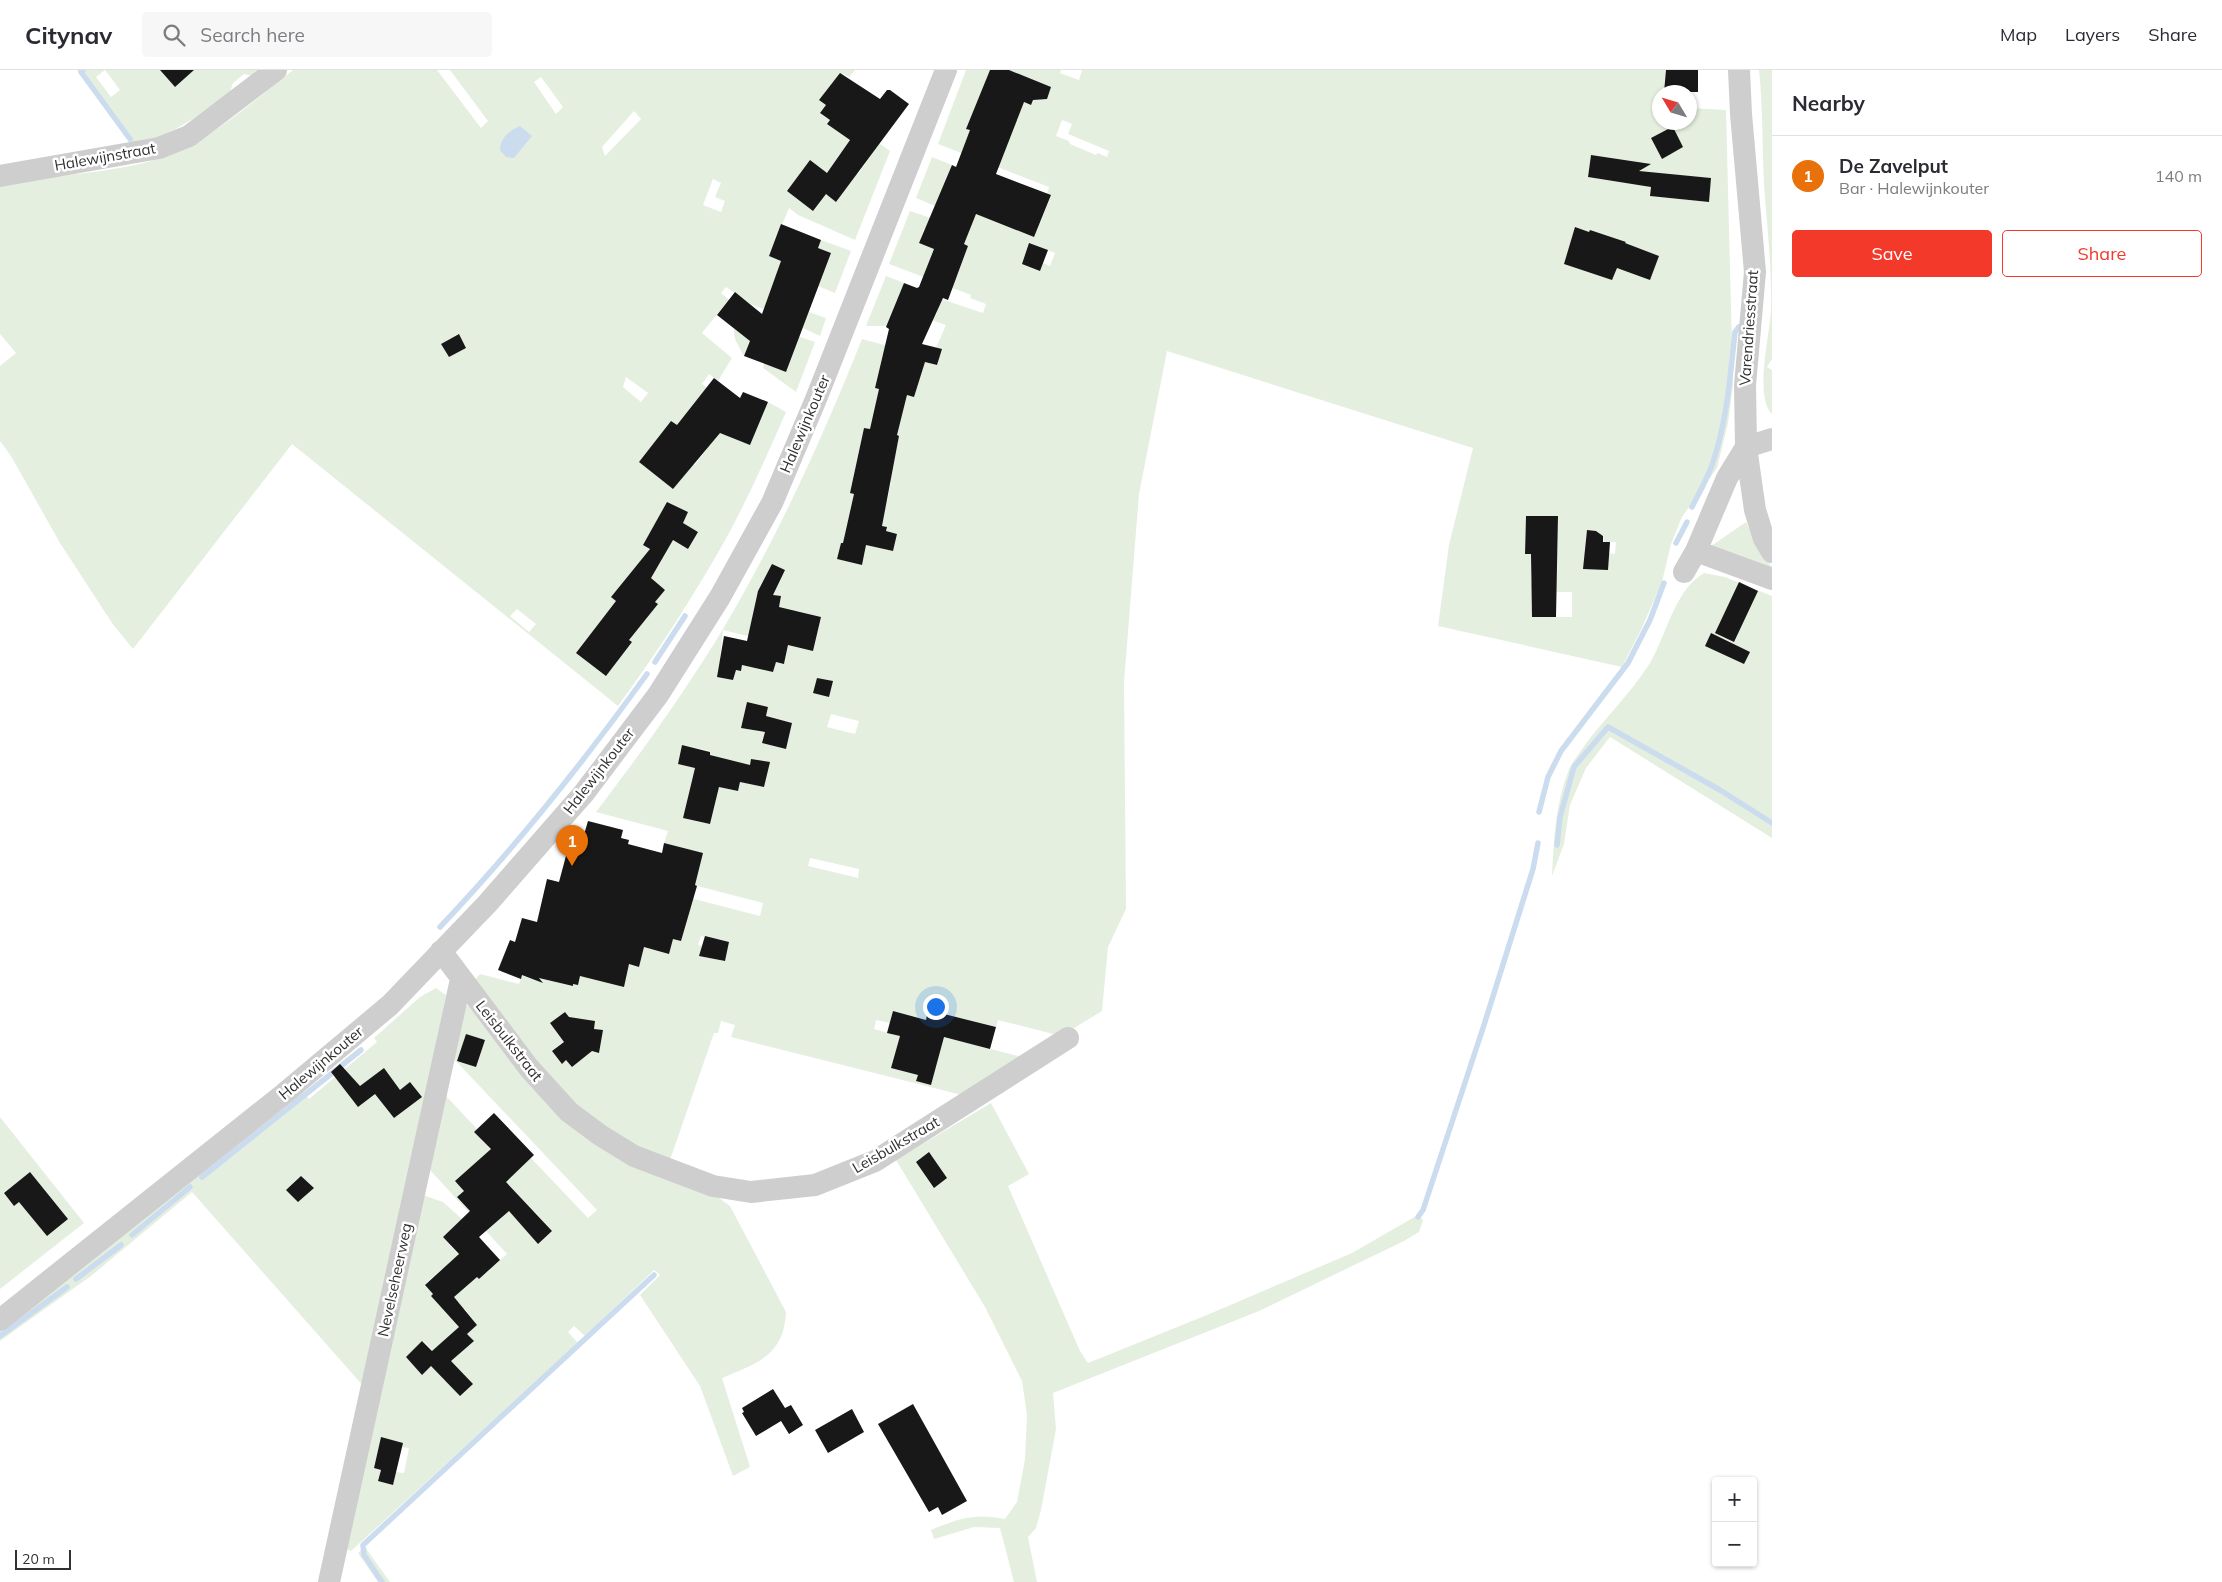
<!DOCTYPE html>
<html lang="en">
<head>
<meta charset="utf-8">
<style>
	:root { --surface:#fff; --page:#f7f7f7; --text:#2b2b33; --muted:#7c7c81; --line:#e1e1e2; --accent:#f2392a }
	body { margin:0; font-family:Mulish,sans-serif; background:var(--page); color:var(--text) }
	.controls { position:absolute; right:15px; bottom:15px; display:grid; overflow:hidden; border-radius:5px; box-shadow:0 1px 4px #0004 }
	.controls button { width:45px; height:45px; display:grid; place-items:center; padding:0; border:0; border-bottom:1px solid var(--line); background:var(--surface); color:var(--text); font:25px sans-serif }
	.compass { position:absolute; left:1652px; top:15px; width:45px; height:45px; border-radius:50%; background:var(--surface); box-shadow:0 1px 4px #0004; rotate:308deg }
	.scale { position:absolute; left:15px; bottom:12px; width:56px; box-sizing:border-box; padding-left:5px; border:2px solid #313131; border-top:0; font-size:14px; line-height:18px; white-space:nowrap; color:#313131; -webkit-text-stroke:4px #fff; paint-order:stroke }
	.you { position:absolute; left:935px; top:936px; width:18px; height:18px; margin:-12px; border:4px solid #fff; border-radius:50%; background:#1a73e8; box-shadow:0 0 0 8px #1a73e833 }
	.badge { display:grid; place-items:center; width:32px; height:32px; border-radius:50%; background:var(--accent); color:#fff; font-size:16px; font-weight:700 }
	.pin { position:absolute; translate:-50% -41px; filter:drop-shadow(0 1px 2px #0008) }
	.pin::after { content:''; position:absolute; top:26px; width:18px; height:15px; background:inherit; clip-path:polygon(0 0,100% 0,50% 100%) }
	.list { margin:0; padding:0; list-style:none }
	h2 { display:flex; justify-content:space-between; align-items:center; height:65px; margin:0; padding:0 20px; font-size:21px }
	h2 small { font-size:16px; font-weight:400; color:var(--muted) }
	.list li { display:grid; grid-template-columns:32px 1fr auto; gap:15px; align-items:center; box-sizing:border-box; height:80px; padding:0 20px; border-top:1px solid var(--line) }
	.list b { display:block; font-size:19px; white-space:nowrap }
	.list p { margin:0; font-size:16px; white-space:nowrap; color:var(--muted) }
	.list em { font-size:16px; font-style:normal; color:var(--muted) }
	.actions { display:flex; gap:10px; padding:15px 20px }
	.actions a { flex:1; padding:11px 0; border:1px solid var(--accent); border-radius:5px; text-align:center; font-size:18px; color:var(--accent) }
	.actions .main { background:var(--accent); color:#fff }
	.icon { flex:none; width:28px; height:28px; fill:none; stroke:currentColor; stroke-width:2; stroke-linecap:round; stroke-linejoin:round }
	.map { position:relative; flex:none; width:1772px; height:1512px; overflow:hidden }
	header { display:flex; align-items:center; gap:30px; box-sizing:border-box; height:70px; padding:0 25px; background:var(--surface); border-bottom:1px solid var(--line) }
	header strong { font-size:24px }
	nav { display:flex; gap:28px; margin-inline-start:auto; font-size:18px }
	.search { width:350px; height:45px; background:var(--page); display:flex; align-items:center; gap:12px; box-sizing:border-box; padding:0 18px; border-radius:5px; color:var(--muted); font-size:19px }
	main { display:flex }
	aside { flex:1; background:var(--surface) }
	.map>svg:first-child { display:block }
	.green { fill:#e5efdf; fill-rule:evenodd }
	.water { fill:#cbdcef }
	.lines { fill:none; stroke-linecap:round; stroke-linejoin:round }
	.stream { stroke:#cbdcef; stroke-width:5.5 }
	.building { fill:#181818 }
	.minor { stroke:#cecece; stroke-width:22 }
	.labels { text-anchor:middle; stroke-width:5; stroke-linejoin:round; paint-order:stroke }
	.street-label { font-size:15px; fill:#313131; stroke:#fff }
</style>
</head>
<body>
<header>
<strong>Citynav</strong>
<div class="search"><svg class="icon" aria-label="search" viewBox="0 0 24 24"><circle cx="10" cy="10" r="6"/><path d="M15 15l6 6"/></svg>Search here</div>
<nav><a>Map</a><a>Layers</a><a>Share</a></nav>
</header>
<main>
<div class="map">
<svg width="1772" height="1512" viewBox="0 0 1772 1512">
	<rect width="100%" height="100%" fill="#fff"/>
	<!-- green -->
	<path class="green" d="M77,0h83l15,17 19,-17h68l-8,6 -10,-2 -11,9 -3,9c-34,25 -57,44 -99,53zM105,0l15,20 -9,7 -15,-20z
		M293,0h144l44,58 7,-7 -38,-51h405l-6,7 -5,-3 -2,1 -19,27 67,49 -35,89 -57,-25 -9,-7 -20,48 53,19 9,-22 -13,-5 3,-8 30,11 -16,42 -54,-22 -6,7 -11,31 -12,-4 -26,-18 -5,6 14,12 -8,-3 -25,31 30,25 -14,23 -9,-7 -7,10 7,5 41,56 18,-43 18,10c-18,41 -36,82 -57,121 -33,60 -71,118 -111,173l-326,-262 -159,205 -21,-26 -52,-80 -49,-87 -11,-15v-75l16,-13 -16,-19v-151c56,-9 128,-9 179,-32 39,-18 80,-54 114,-81zM541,7l22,30 -7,7 -22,-32zM823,39l34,23 17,19 -16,23 -21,-15 13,-19 -23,-16 3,-4 -10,-6zM634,41l7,8 -36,37 -3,-9zM713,109l8,4 -6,14 10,4 -4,11 -18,-7zM458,264l8,14 -17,9 -8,-13zM626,307l22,16 -7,9 -18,-15zM651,377l54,1 1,2 -11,15 -5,-4 -17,28 -34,-27zM669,433l19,9 -7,11 17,9 -10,17 -17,-10 -8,18 -20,-12 19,-33 2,1zM636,496l29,24 -10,12 2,2 -46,-7zM517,539l19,15 -7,8 -19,-16zM602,549l30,23 -26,33z
		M966,0h24l-6,16 46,19 4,-9 7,3 6,-2 3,-9 -41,-18h52l-1,3 19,7 3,-10h584l-2,20 6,1 -10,1 -3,13 2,1 1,16h30v-14l36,2 7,275 -5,38 -11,45 -35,49 -11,27 -9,38 -22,50 -18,35 -184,-41 11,-81 24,-97 -306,-97 -28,143 -15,188 2,227 -18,38 -6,64 -41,25 -63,-16 -2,7 -35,-9 -2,7 -17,-4v-9l-13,-4 -3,12 -33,-9 -3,12 -14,-3 -2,9 40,11 4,-10 104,27 -56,39 -235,-59 4,-12 -14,-4 -3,12h-4l-44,127c-12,-4 -24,-8 -36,-14 -70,-35 -117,-102 -160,-165l6,-7 39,10 3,-9 17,6 5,-14 16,6 1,-1 23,5 1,-6 -31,-9 2,-5 -4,-2 1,-2 -8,-3 -2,3 -13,-5 3,-9 62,16 -2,9 9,3 3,-9 34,9 5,-20 25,6 4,-14 -44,-12 1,-4 -10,-2 -1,3 -10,-5 -1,2 -28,-7 3,-14 29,8 3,-11h-3l1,-6 -16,-5 -2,6 -7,-2 4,-18 43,12 4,-13 6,1 3,-9 13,3 3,-12 15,3 2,-9 -17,-5 4,-12 -72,-19c45,-59 89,-120 127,-183 55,-93 99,-190 139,-290l59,16 -1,6 17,4 4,-16 -5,-1 10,-23 -14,-5 2,-5h2l5,-16 42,14 3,-9 -16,-6 1,-3 -82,-31 21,-53 21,7 4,-12 -19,-8 16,-41 20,8 -16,41 37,15 9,-21 7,3 -5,14 17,7 6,-14 33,13 11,-27 -4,-2 2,-7 -111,-43zM1062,50l10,4 -4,10 41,17 -2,6 -9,-4 -2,2 -26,-11 -1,-3 -13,-5zM1672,56l11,21 -21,11 -11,-20zM1591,85l46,7 -4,22 -45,-7zM1653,103l58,5 -3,24 -57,-6zM924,159l44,17 -11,30 -29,-11 6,-16 -15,-6zM1031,174l24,9 -5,13 -14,-6 1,-4 -10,-3zM1645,181l14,5 -9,23 -14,-5zM883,284l41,10 -10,32 -7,-1 -4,16 -27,-6 3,-16 -4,-1zM864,358l35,8 -4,20 -5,-1 -6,25 7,2 -4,19 -37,-8zM1526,446l32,1 -1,62 -2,1v12h17v25h-40v-26l10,-1 1,-8h-12v-18l3,-1v-9h-9zM849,448l38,9 -1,4 11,3 -4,17 -46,-11v-4l-2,-1zM1587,460l9,1 7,5 1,6h12l-1,12 -30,-3zM841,473l24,6 -3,16 -25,-6zM766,523l15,4 -9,38 -22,-6 7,-34 8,1zM797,541l24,6 -8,33 -24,-5 4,-17 -7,-2 3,-13 7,1zM723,560l65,16 -3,17 -9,-1 -3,10 -31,-7 -1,6 -5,-1 -3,10 -15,-3zM747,632l21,5 -2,10 26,6 -6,26 -24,-6 3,-11 -24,-4zM831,644l28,7 -4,13 -28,-7zM682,675l28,6v4l15,4v3l42,11 -3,14 -24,-5 -2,9 -19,-4 -9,37 -27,-6 10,-41 10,2 2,-9 -27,-6zM810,788l49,11 -1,9 -50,-12zM651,804l112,29 -3,13 -97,-25v-5l-14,-4zM640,822l47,15 -2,8 -48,-13zM701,866l28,7 -5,18 -24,-5 2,-10 -4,-1zM565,942l6,7 24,2 -1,8 8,2 -3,21 -9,-1 -18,16 -6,-7 -4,3 -10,-12 14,-11 -5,-6 -2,1 -9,-12zM899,970l41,11 -9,33 -15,-3 2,-6 -27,-7z
		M1759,0h13v289l-5,8 5,3v44c-18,-17 -2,-80 -1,-104 1,-42 -4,-84 -7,-126 -2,-38 -1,-76 -5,-114z
		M886,206l18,7 -17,43h-21z
		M809,242l17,6 -6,18 -17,-8z
		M745,243l13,10 57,19 -19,50 -33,-24 1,-5 22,9 9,-24 -41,-16 -10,24c-12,-22 -15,-23 1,-43z
		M1746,452l17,33 9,12v4l-61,-25z
		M1704,503l21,4 47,19v242l-162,-101 -24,31 -16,37 -6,39 -12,32c2,-36 3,-70 16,-104 2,-7 8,-14 12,-20 21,-31 50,-57 70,-89 17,-29 24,-72 54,-90z
		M436,918l10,7 -81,393 -173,-196 -101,84 -91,65v-11l302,-240 7,9 68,-57 -3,-4 46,-41z
		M465,935l9,2 61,78 166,106 18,7 11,8 56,106c-2,44 -29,51 -64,66l28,89 -17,9 -33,-90 -60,-91 20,-20 -6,-5 -69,66 -11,-10 -6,6 10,11 -227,208 -5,-2 77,-354 20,7 19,17 -19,18 36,42 28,-25 -77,-84 16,-74 31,33 -3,3 40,42 17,-16 57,60 9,-8 -145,-153zM466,964l19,6 -28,21zM534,1141l18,20 -14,13 -19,-22zM442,1199l19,21 -9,9 10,12 3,-2 12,16 -10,9 6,7 -22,-6 8,-8 -28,-31 2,-2 -8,-10zM423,1271l32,31 -10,9 -14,-15 -9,9 -16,-18zM381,1368l21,5 -1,4 8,1 -5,25 -8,-1 -3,13 -15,-4 3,-11 -7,-3z
		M991,1033l38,71 -21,12 72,165 8,12 119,-48 145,-62 66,-38 5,5 -4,12 -15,9 -145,70 -206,82 3,36 -15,81 -5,18 -8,9 9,45h-23l-14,-54 -26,-1 -40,12 -3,-9c29,-12 43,-17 74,-11l12,-17 8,-43 2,-44 -5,-34 -37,-74 -89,-147z
		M0,1047l84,106 -84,66z
		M365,1477l25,35h-12l-20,-29z"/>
	<!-- water -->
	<path class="water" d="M520,56l12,10 -18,22 -8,-1 -6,-7c0,-12 10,-20 20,-24z"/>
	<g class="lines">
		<!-- stream -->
		<path class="stream" d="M83,0l-2,2 49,67
			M1692,437c7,-14 15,-28 20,-42 15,-43 18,-88 23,-133l4,-5
			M1676,473l11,-21
			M655,592l30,-46
			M1539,742l9,-35 13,-26 67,-88 22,-43 14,-37
			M1557,775l3,-28 14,-50 34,-40 112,63 52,33
			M440,857c75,-79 143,-164 207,-253
			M202,1107l159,-127
			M1418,1147l5,-7 61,-185 49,-156 5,-26
			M132,1165l58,-48
			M76,1209l45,-34
			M0,1266l67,-49
			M382,1512l-18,-27 -1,-10 291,-270"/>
	</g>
	<!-- building -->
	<path class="building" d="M160,0h34l-19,17z
		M990,0h19l42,17 -4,12 -14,1 -2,5 -7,-3 -28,72 55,21 -17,42 -58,-23 -12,30 4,2 -20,54 -5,-2 -21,46 20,5 -5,16 -12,-3 -11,35 -7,-2 -10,40 2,1 -17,90 5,1 -1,4 11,3 -4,17 -27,-6 -4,20 -25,-6 4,-16h2l11,-49 -4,-1 14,-65 6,1 9,-40 -4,-1 14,-59 -3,-2 18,-44 13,5 2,-1 15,-38 -15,-6 33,-78 4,2 14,-37 -4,-1z
		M1666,0h32v22h-34z
		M840,3l40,26 7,-9h3l19,14 -73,98 -10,-8 -13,17 -26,-20 23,-31 17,13 23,-33 -23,-16 3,-4 -10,-7 6,-8 -7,-5z
		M1668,59h6l9,18 -21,12 -11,-21z
		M1591,85l60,9 -12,7 72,7 -2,24 -59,-6 1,-9 -63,-10z
		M781,154l40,16 -3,8 13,5 -45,119 -42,-16 6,-15 -33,-26 18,-23 27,22 19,-53 -12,-5z
		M1575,157l14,5 1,-2 36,12 -1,1 34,13 -9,24 -33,-12 -5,12 -48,-16z
		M1029,173l19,7 -8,21 -18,-7z
		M459,264l7,14 -17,9 -8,-13z
		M714,308l26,20 3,-6 25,10 -18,43 -30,-12 -47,56 -34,-27 32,-41 6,4z
		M667,432l21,10 -5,11 15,9 -10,17 -15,-9 -22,38 14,12 -10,12 3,2 -29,36 3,2 -26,34 -30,-23 40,-52 -5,-4 39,-48 -7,-4z
		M1526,446h32l-2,101h-24l-1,-63h-6z
		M1587,460l9,1 7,5v6h7l-2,28 -25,-1z
		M772,494l13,6 -12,25 8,1 -2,11 42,10 -8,34 -25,-6 -4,19 -8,-2 -3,10 -31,-7 -1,6 -5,-1 -3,10 -16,-3 7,-41 23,5 11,-50z
		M1739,512l19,9 -24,51 -19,-9z
		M1711,563l39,19 -6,12 -39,-18z
		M817,608l16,3 -4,16 -16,-4z
		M747,632l21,5 -2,9 26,7 -6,26 -24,-6 3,-11 -24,-4z
		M682,675l28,7v3l40,10 1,-6 19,3 -6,25 -24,-5 -2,9 -19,-4 -9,37 -27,-6 12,-50 -17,-4z
		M588,751l35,9 -2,8 8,2 -1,4 34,9 2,-10 39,10 -8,32 2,1 -16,55 -8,-2 -4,15 -25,-7 -5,20 -10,-3 -5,23 -44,-11 -2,9 -5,-1v2l-34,-8 4,5 -21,-8 -1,4 -23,-9 12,-30 5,2 7,-24 15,4 10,-43 12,3 8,-30 11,3z
		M705,866l24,6 -4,19 -26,-5z
		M928,940l68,17 -6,22 -46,-12 -13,48 -15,-4 2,-6 -27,-7 9,-32 -13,-3 6,-22 33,9z
		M565,942l4,5 26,4 -1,8 9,1 -4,23 -7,-2 -20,16 -6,-7 -4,4 -10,-13 12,-9 -14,-19z
		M466,964l19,6 -9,27 -19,-6z
		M340,994l20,22 24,-18 16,22 10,-8 12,15 -28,21 -19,-24 -17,13 -27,-35z
		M494,1043l40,42 -28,27 46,49 -14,13 -29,-33 -30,26 21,23 -21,19 -2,-2 -23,20 23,28 -10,9 7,7 -23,20 22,23 -13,12 -29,-30 -9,9 -16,-18 16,-16 10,10 27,-24 -28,-31 2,-2 -8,-9 34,-31 -16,-17 27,-26 -13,-14 7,-6 -9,-10 36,-32 -17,-17z
		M929,1082l18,26 -13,10 -18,-26z
		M30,1102l38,47 -21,17 -28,-34 -5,4 -10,-13z
		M301,1106l13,12 -16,14 -12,-12z
		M773,1319l12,19 6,-3 12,20 -14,9 -8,-13 -25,15 -14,-23 2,-1 -2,-4z
		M913,1334l54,97 -25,14 -4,-8 -9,5 -51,-88z
		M852,1339l12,23 -36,21 -13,-23z
		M381,1367l22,6 -10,42 -15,-4 3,-11 -7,-2z"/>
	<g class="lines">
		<!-- minor -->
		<path class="minor" d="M1739,0l2,44 14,158 -10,113 1,62 9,63 9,29 8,13
			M0,106l159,-28 30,-12 87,-66
			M1746,377l26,-8
			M1696,481l76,28
			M1684,502l12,-21 31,-73 19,-31
			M441,881l88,117 40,44 31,23 34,21 79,30 38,6 64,-7 60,-24 193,-123
			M0,1250l285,-227 105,-88 97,-101 97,-111 74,-98 62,-98 52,-94 44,-104 130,-329
			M329,1512l132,-603"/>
	</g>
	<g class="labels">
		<!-- street labels -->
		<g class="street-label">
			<text transform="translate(105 87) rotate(-10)" y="5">Halewijnstraat</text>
			<text transform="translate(1749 258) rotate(-86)" y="5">Varendriesstraat</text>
			<text transform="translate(805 354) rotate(-67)" y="5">Halewijnkouter</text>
			<text transform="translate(599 701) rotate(-52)" y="5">Halewijnkouter</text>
			<text transform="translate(509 971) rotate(52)" y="5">Leisbulkstraat</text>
			<text transform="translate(321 993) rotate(-40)" y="5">Halewijnkouter</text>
			<text transform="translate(896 1075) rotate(-30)" y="5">Leisbulkstraat</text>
			<text transform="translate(395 1210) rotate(-78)" y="5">Nevelseheerweg</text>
		</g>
	</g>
</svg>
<div class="controls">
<button>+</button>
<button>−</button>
</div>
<svg class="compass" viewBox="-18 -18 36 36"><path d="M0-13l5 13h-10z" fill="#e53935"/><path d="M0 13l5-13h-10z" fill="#7c7c81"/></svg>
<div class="scale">20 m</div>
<div class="you"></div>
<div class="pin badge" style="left:572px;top:796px;background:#e8710a">1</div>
</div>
<aside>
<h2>Nearby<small></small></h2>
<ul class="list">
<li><span class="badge" style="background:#e8710a">1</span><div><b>De Zavelput</b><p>Bar · Halewijnkouter</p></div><em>140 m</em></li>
</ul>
<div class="actions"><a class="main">Save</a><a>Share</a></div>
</aside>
</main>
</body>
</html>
